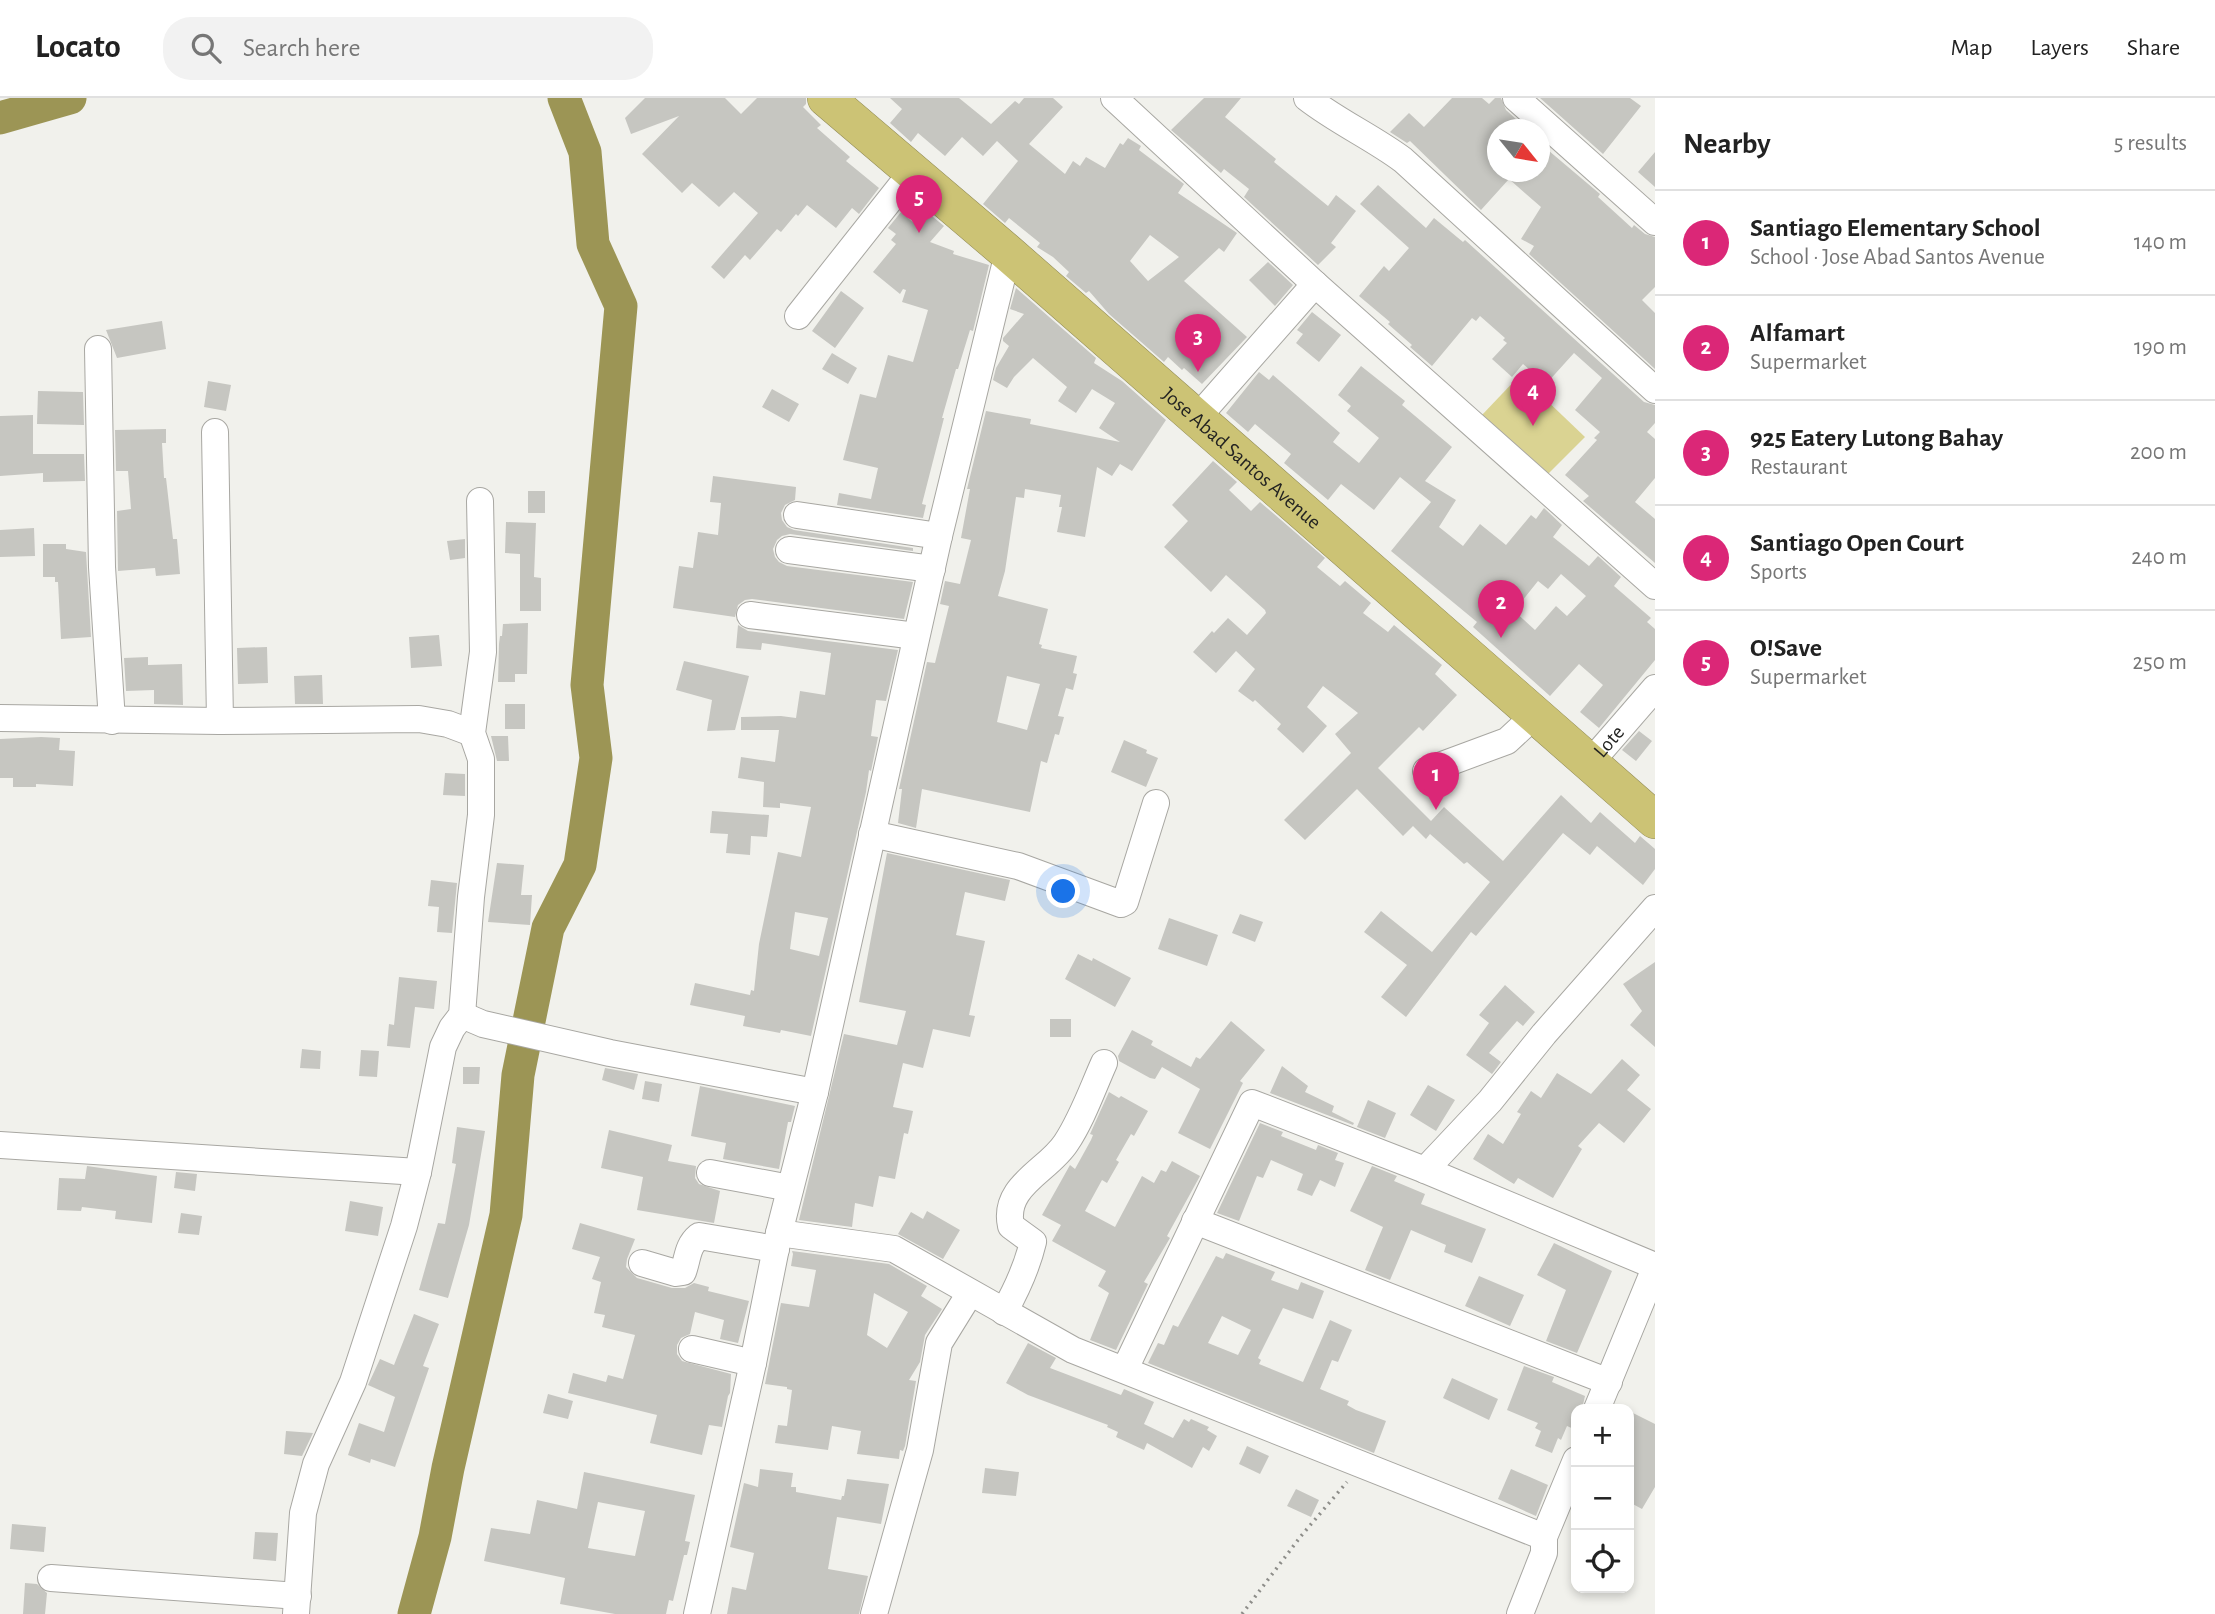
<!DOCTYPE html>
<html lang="en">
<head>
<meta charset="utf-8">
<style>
	:root { --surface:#fff; --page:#f2f2f2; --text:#222; --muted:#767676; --line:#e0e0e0; --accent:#db2777 }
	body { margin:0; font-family:"Alegreya Sans",sans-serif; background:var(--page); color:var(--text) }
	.controls { position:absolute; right:21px; bottom:21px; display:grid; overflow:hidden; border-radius:14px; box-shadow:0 4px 10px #0003 }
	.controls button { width:63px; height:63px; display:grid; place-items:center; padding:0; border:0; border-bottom:2px solid var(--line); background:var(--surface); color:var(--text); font:35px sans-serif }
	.compass { position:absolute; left:1487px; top:21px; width:63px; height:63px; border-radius:50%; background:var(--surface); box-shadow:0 4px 10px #0003; rotate:120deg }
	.you { position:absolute; left:1064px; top:794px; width:24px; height:24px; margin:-18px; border:5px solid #fff; border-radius:50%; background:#1a73e8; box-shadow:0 0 0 10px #1a73e833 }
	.badge { display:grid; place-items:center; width:46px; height:46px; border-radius:50%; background:var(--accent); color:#fff; font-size:23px; font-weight:700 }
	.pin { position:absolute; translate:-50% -58px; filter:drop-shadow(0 2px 4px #0008) }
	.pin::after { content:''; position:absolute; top:37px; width:24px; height:21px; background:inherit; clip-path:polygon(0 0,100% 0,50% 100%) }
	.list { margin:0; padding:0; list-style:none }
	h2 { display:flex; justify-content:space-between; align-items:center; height:91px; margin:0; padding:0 28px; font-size:30px }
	h2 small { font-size:23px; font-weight:400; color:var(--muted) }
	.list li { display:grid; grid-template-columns:46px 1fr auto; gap:21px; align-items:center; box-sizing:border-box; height:105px; padding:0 28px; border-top:2px solid var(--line) }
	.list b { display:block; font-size:26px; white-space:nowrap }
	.list p { margin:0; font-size:23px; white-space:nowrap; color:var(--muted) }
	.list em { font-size:23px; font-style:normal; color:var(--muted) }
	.icon { flex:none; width:38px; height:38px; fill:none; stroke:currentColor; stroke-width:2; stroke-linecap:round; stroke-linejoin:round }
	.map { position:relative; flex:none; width:1655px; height:1516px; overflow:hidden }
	header { display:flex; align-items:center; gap:42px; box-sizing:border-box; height:98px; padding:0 35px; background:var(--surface); border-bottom:2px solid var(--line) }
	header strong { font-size:33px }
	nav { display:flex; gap:38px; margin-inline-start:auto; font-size:24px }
	.search { width:490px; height:63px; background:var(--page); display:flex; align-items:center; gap:18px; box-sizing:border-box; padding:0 24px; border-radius:28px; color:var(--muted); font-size:26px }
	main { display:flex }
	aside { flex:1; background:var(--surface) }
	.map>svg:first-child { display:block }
	.green { fill:#dad392 }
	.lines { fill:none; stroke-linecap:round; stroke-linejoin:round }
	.river { stroke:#9c9555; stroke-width:33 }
	.building { fill:#c6c6c1; fill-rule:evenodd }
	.minor-casing { stroke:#a8a7a2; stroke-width:28 }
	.highway-casing { stroke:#918b58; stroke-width:38 }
	.path { stroke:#8d8d89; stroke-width:3.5; stroke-dasharray:2 5; stroke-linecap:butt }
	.minor { stroke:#fff; stroke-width:26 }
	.highway { stroke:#ccc375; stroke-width:37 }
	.labels { text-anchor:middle; stroke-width:5; stroke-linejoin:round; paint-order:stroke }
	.street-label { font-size:21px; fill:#242422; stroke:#f1f1ec }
</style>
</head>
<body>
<header>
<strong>Locato</strong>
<div class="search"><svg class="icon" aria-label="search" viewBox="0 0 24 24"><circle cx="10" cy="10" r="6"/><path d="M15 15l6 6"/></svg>Search here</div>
<nav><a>Map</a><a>Layers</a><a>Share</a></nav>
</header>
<main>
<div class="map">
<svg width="1655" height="1516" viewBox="0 0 1655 1516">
	<rect width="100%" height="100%" fill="#f1f1ec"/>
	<!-- green -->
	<path class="green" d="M1520,277l65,62 -39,39 -64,-61z"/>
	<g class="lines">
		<!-- river -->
		<path class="river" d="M0,20l70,-20
			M414,1516l21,-77 13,-69 58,-253 12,-140 30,-147 32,-63 16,-107 -9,-73 34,-379 -28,-62 -8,-92 -21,-54"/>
	</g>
	<!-- building -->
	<path class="building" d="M645,0h80l16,16 16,-16h49v6l-3,3 18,18 -4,3 33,29 -4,4 33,27 -20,26 -7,-6 -16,20 -29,-23 -9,11 -2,-2 -15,18 -4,-3 -27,31 -5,-5 -21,24 -13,-12 47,-54 -24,-21 -15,15 -27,-24 -10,10 -40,-39 37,-38 -48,18 -6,-16z
		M890,0h69l32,26 24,-23 4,3 5,-6h29l10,9 -34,37 36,30 8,-13 7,5 6,-9 19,11 15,-25 3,2 5,-7 13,8 -2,4 45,34 -6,9 59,40 -13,19 -5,-4 -35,33 63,56 -45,47 -18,-16 -2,2 -14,-13 -4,5 -55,-48 -20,-23 -3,2 -20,-17 3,-4 -16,-15 -16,-10 3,-4 -31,-25 -4,5 -22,-19 35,-43 -21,-20 -14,15 -21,-19 -17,19 -27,-23 -7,9 -21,-19 12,-14zM1150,137l29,22 -31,24 -18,-20z
		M1204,0h37l-16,19 51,42 -2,3 54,44 8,-11 20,16 -25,32 5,4 -18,18 -74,-68 5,-8 -25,-20 -3,4 -50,-43z
		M1452,0h30l7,6 6,-6h6l5,12 22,20h-31v42h42v-32l4,4 -1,1 58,49 -2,3 34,31 2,-3 11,9 10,3v50l-13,13 13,13v56l-126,-115 5,-8 -13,-7 20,-32 -32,-28 -28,31 -71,-69 -3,2 -17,-11 19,-19 15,14z
		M1540,0h90l11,8 -38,48z
		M1655,54v35l-17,-15z
		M1378,87l48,43 8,-10 29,24 2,-2 179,162 11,3v18l-8,9 8,7v39l-20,24 20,17v44l-72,-62 6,-5 -24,-21 32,-35 -3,-2 6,-6 -25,-22 27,-32 -28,-25 -28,31 -23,-20 -11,13 -20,-18 15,-16 -4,-3 2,-2 -25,-22 -4,5 -4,-3 -40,48 -22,-19 2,-2 -24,-21 2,-2 -31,-26 25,-30 5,5 20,-23 -49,-44z
		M901,114l15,13 11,-13 17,14 -14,16 24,9 -1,3 36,11 -16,66 -3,-1 -12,39h-2l-14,49h2l-22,86 4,1 -3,13 -86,-13 2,-12 32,6 7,-31 -35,-8 17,-66 16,4 12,-43 25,7 15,-52 -26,-8 4,-12 -3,-1 -3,5 -27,-22 23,-28 -5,-4 5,-6 -8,-6z
		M1268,164l25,23 -18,21 -26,-26z
		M1016,190l80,70 -2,5 28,18 44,39 -34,51 -12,-7 -8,12 -15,-9 -12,70 -28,-5 5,-25h-3l2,-12 -36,-6 -1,9 -8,-1 -11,74 -7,25 50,13 -9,35 3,1 -1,3 36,8 -4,17 4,1 -4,16 -7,-2 -8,28 6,1 -5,18 -4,-1 -8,29 -6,-2 -11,51 -108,-23 -6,39 -18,-5 4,-34h-3l28,-127 8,1 14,-57 -9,-2 5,-23 15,3 11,-44 -10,-2 9,-49h-3l19,-78 45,8 -1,5 90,18 -21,-14 16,-25 -23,-14 -16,24 -18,-12 9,-14 -34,-29 -19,19 -7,11 -14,-8 3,-12 13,-22 -6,-5v-3l21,-24 -14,-5zM1007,578l33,8 -13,46 -30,-8z
		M841,193l23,17 -29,40 -23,-17z
		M1312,214l29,23 -22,27 -23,-19 7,-9 -6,-4z
		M162,223l4,28 -49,9 -11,-28z
		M832,255l25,15 -9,16 -26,-15z
		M1361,268l44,35 -3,4 50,42 -27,34 31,19 -17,27 24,19 17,-22 26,21 25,-30 5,4 8,-11 18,17 -9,12 36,29 9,-10 23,21 -7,9 37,32 -4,4 8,7v31l-56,68 -19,-16 23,-27 -24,-21 -29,32 -77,-69 4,-5 -86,-71 40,-49 -31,-25 -26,33 -33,-26 -13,16 -44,-37 7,-9 -36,-30 -7,8 -22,-19 33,-41 10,8 4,-5 67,58 -7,9 26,21 20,-25 -32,-27 4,-5 -13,-11zM1561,476l25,22 -19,20 -11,-10 -21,24 -21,-19 24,-30 10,8z
		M208,283l23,4 -5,26 -22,-4z
		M772,291l27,15 -10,18 -27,-15z
		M38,293l45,1 1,33 -47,-1z
		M33,317v39h51l1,27 -42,1v-9l-43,3v-60z
		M166,331v14h-4l2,35h2l7,61h4l3,35 -24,2 -1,-8 -37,3 -1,-60 14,-2 -3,-38h-12l-1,-41z
		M1213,363l24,21 -8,8 22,21 9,-9 65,56 -8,9 23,19 5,-5 26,22 -8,10 25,19 6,-7 48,40 -7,9 22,21 -34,36 -4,-4 -41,41 53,53 13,-14 59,54 58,-66 30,28 9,-11 35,31 5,-7 15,13v20l-12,16 -46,-39 -7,9 -27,-22 -87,103 -5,-4 -65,85 -25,-20 26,-32 -43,-33 17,-21 51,41 58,-70 -23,-20 -3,2 -34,-30 -4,5 -13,-13 -10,10 -46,-47 -52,51 -21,-20 67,-67 -16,-19 23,-21 -35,-27 -16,21 20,19 -24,27 -26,-24 4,-5 -26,-24 -2,2 -15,-11 17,-22 -19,-18 -20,22 -23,-21 19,-21 2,2 14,-15 19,17 19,-22 -1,-3 -39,-35 -15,17 -47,-45 24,-26 -16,-16z
		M713,378l83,11 -1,13 -10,5 -4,8 1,7 5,7 7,3 119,18v3l-123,-17 -8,2 -5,4 -4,9 2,8 4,5 8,4 126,16 -9,37 -152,-20 -7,1 -7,5 -3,12 -62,-9 6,-42 14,2 5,-36 20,3 3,-32 -11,-1z
		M528,393h17v22h-17z
		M506,424l30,1 -2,54 7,1v33h-21v-57l-15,-1z
		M34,430l1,28 -35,1v-27z
		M465,441v19l-15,2 -3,-19z
		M43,446h23v5l20,3 5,85 -30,2 -3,-57h-3v-5h-12z
		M528,525l-1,51h-12v8h-17l1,-38 1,-8h2l1,-12z
		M738,527l10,6 150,19 -12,51 -10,-1 -5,36 7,1 -1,5 -6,29 -2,-1 -3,22 -55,244 -30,-6 -1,3 -37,-7 2,-10 -55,-11 5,-22 55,12 1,-5 3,1 5,-47 19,-92 23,5 10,-50 -31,-4v5l-17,-1 1,-25 -26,-4 3,-21 34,5 4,-32h-38v-13l40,-1 15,2 4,-27 25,4 6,-42 -69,-10 -1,7 -25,-2zM795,814l33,6 -9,38 -29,-7z
		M439,537l3,31 -31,2 -2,-31z
		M267,549l1,36 -30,1 -1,-36z
		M148,559v8l34,-1 1,41 -29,-1v-14l-28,1 -2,-33z
		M684,563l65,15 -14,54 -28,1 5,-31 -36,-10z
		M322,577l1,29h-28l-1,-28z
		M505,606h20v25h-20z
		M1639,633l13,10 -16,20 -14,-11z
		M491,638h17l1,25h-12z
		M41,639l19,1 -1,12 16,1 -2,35 -37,-2v3h-23v-9h-13v-39z
		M1124,642l23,10 -1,3 12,5 -12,29 -35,-15z
		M445,675l20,1v22l-22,-1z
		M712,713l57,4 -2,22 -16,-1 -1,19 -24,-2 2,-19 -18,-1z
		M887,755l123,27 -5,21 -40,-9 -9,43 29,6 -16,74 6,1 -5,21 -37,-8 -10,39 -20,-5 -10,44 20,4 -5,23 -4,-1 -9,46 -16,-3 -6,31 -18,-4 -3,24 -53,-7 45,-186 53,11 9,-34 -47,-9z
		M497,765l27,2 -3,30h11l-2,30 -42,-3z
		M431,782l26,3 -5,50 -15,-1 2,-25 -11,-1z
		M1240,816l23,8 -8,20 -23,-9z
		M1169,820l49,17 -11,31 -49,-17z
		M1078,856l14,7 1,-3 38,20 -16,29 -50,-28z
		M1655,864v85l-25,-22 12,-14 -19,-27z
		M399,879l38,4 -3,28 -19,-2 -5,41 -23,-2 2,-22 5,1z
		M1505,887l30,27 -12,14 -6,-5 -28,32 12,9 -9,12 -26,-19 23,-32 -10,-8z
		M1050,921h21v18h-21z
		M1231,923l34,29 -25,31 3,2 -33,66 -32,-16 22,-44 -38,-22 -7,12 -5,-1 -31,-17 -1,-5 14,-26 21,11 -2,4 40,22 5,-10 4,2z
		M302,951l19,2 -1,18 -20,-1z
		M361,952l18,1 -2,26 -18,-1z
		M1622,961l18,16 -13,15 24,19 -27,34 -25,-20 -21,23 4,3 -29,49 -35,-20 -4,6 -41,-25 15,-25 15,10 18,-30 -4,-2 14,-21 10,7 16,-25 34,21z
		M1282,968l26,20 -3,6 29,14 -2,6 22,11 -1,2 -83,-32z
		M463,969h17l-1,17h-16z
		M605,970l33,6 -4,16 -32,-10z
		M645,983l17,3 -3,18 -17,-3z
		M1428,987l27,15 -19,31 -26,-16z
		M700,988l95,20 -4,16h-3l-9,47 -56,-10 3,-16 -35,-7z
		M1109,994l10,6 2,-2 27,15 -14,25 -3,-2 -15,26 3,2 -12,21 -5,-3 -17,31 30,16 27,-51 12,7 7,-13 5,2 6,-11 28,15 -33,60 3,2 -26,44 4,2 -32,66 -26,-10 19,-47 -11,-7 8,-15 -54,-30 9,-16 -19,-10 28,-50 5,4 16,-29 2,-5 -3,-1z
		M1368,1002l28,13 -11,25 -28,-11z
		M1260,1025l23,9 -2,4 35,14 2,-5 20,8 -3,7 9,3 -9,24 -15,-7 -8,16 -15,-6 6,-16 -32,-14 -8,18 -6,-2 -18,45 -22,-8z
		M457,1029l28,4 -16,94 -21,73 -29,-8 19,-67 7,1 11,-60 -4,-1z
		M609,1032l63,15 -4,16 28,5 -1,12 4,6 21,7 -6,32 -77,-13 6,-33 -42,-9z
		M87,1068l70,10 -5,47 -37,-4 1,-8 -34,-4 -1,4 -24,-1 2,-32 26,1z
		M1372,1068l25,10 -3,5 31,13 -4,10 65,25 -14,34 -28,-11 2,-7 -35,-15 -21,50 -25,-10 18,-43 -33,-16z
		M176,1074l21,2 -2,17 -21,-3z
		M350,1103l33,6 -5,29 -33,-5z
		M927,1113l33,19 -17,29 -45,-25 13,-22 12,7z
		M181,1115l21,3 -3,19 -21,-2z
		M580,1125l55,16 -8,20 -1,8 11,11 35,10h13l9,-5 15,4 -1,4 41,10 -11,42 -18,-4 4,-19 -29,-8 -5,22 -9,4 -4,7v9l5,7 49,13 -1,19 -2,3 -6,31 -13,-2 -7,30 -52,-12 7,-28 -89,-22 5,-20 33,9 2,-7 15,4 12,-44 -33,-8 3,-12 -11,-2 7,-31 -9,-3 8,-22 -28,-8z
		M1554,1145l58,28 -35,82 -31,-12 20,-51 -29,-15z
		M792,1153l97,13 38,22 -6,10 21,13 -17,26 -5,27 -11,18 7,1 -11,65 -2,5 -3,-1 -1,9 -42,-5 4,-23 -29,-5 -4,24 -53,-7 3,-18 9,1 5,-36 -5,-1v-2l-22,-3 16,-81 28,4 7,-37 -25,-4 2,-12zM874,1195l34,19 -21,36 -20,-13z
		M1226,1155l49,19 -4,8 27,10 3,-8 23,9 -11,28 -30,-11 -25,50 3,2 -2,4 44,18 27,-62 22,10 -14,32 -6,-2 -12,29 29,12 -2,4 9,5 30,11 -12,32 -226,-90 10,-20 6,2 9,-20 5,2 38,-71 7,3zM1222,1218l29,14 -13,25 -30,-12z
		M1479,1178l45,19 -14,31 -45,-20z
		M414,1216l25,10 -16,42 6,2 -34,99 -24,-8 -1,4 -22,-8 11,-32 25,9 11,-35 -27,-12 12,-26 14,6z
		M1028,1245l28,15 -6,10 71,27 3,-6 30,13 -10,22 29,14 11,-19 5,3 2,-3 18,8 -2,3 10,6 -8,15 -6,-4 -11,21 -45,-25 -3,7 -28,-13 2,-5 -11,-5 1,-2 -80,-30 -22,-12z
		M1524,1268l30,11 -2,5 33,14 -3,13h-6v21l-9,-4 -6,14 -3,-2 -6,15 -17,-7 6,-15 -6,-3 3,-5 -31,-13z
		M1452,1280l46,21 -9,21 -46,-22z
		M548,1296l25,7 -5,18 -25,-6z
		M1629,1313l26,13v63l-13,22 -13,-7z
		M286,1333l27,2 -11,23 -18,-2z
		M1247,1348l22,10 -9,18 -21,-10z
		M985,1370l34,4 -3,24 -34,-3z
		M760,1371l33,4 -2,14h5v5l45,8 1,-4h2l3,-17 42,5 -8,40 -44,-7 -9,52 40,7 -9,38h-132l5,-27 14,3 8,-37 -24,-6 14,-64 14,4z
		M1511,1371l37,16 -12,31 -38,-17z
		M584,1374l111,23 -10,46 5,1 -3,13h-3l-11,46 -4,-1 -3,14h-51l-55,-10 5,-26 -81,-17 7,-33 39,6 7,-34 40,9zM598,1404l47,9 -10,45 -47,-8z
		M1296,1391l23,11 -8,17 -24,-11z
		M12,1426l34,3 -2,25 -34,-3z
		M255,1434l23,1 -2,28 -23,-2z
		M25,1485l12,1 10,9 -2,21h-22z"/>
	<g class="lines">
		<defs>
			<g id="minor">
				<path d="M1114,0l201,186 340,302"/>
				<path d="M1307,0c31,24 65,39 96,62l252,230"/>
				<path d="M1516,0l139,124"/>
				<path d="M798,218l114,-144"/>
				<path d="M98,251l4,218 10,154"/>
				<path d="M1196,321l119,-135"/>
				<path d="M215,334l5,289"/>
				<path d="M797,417l142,21"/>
				<path d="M789,452l143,19"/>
				<path d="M750,517l166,21"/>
				<path d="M0,620l220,3 199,-2 29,5 24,9"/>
				<path id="s1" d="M1589,666l66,-76"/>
				<path d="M1426,673l81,-30 27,-25"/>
				<path d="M872,736l146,32 103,38 4,-2 31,-99"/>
				<path d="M462,917l21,9 127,29 205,39"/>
				<path d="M0,1047l418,27"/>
				<path d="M1425,1072l65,-69 54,-67 111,-126"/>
				<path d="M710,1075l80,15"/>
				<path d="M1195,1123l414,161"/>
				<path d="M779,1135l115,16 179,101 471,187"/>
				<path d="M642,1165l34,10 7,-1c5,-14 4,-26 16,-36l77,13"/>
				<path d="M1004,1214c13,-23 23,-45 29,-70l-22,-16c-9,-40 37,-55 55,-83 16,-24 26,-53 38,-80"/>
				<path d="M692,1251l61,14"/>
				<path d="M1125,1271l127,-266 173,67 230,96"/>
				<path d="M1597,1311l58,-141"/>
				<path d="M51,1480l247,18"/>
				<path d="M296,1516l7,-101 13,-49 37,-82 51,-156 14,-54 25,-125 9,-19 10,-13 9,-118 10,-82v-56l-9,-26 11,-81 -3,-151"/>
				<path d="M697,1516l56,-251 26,-130 36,-141 124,-556 69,-283"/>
				<path d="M874,1516l46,-164 19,-107 31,-50"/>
				<path d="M1520,1516l24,-61v-16l32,-77"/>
			</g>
			<g id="highway">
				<path id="s2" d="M826,0l182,155 647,567"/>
			</g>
		</defs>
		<!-- minor casing -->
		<use href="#minor" class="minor-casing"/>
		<!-- highway casing -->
		<use href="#highway" class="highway-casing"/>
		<!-- path -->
		<path class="path" d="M1242,1516l59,-78 46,-54"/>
		<!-- minor -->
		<use href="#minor" class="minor"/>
		<!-- highway -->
		<use href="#highway" class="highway"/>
	</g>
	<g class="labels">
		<!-- street labels -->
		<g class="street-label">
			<text dy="7" stroke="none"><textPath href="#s2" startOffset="550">Jose Abad Santos Avenue</textPath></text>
			<text dy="7" stroke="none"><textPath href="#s1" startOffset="30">Lote</textPath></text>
		</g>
	</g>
</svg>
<div class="controls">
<button>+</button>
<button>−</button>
<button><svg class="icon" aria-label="locate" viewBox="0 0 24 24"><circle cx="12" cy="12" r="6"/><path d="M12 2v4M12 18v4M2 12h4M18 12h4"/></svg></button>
</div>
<svg class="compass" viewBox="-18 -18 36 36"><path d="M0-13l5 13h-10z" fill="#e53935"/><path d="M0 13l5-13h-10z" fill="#767676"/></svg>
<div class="you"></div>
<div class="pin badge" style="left:1436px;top:712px">1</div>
<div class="pin badge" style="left:1501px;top:540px">2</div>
<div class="pin badge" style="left:1198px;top:274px">3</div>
<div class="pin badge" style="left:1533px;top:328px">4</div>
<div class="pin badge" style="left:919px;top:135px">5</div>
</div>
<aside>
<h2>Nearby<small>5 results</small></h2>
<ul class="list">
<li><span class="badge">1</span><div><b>Santiago Elementary School</b><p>School · Jose Abad Santos Avenue</p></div><em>140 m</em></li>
<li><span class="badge">2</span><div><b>Alfamart</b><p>Supermarket</p></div><em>190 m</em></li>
<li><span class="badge">3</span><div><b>925 Eatery Lutong Bahay</b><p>Restaurant</p></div><em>200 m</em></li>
<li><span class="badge">4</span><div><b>Santiago Open Court</b><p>Sports</p></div><em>240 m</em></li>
<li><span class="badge">5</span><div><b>O!Save</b><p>Supermarket</p></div><em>250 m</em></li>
</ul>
</aside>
</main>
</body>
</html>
